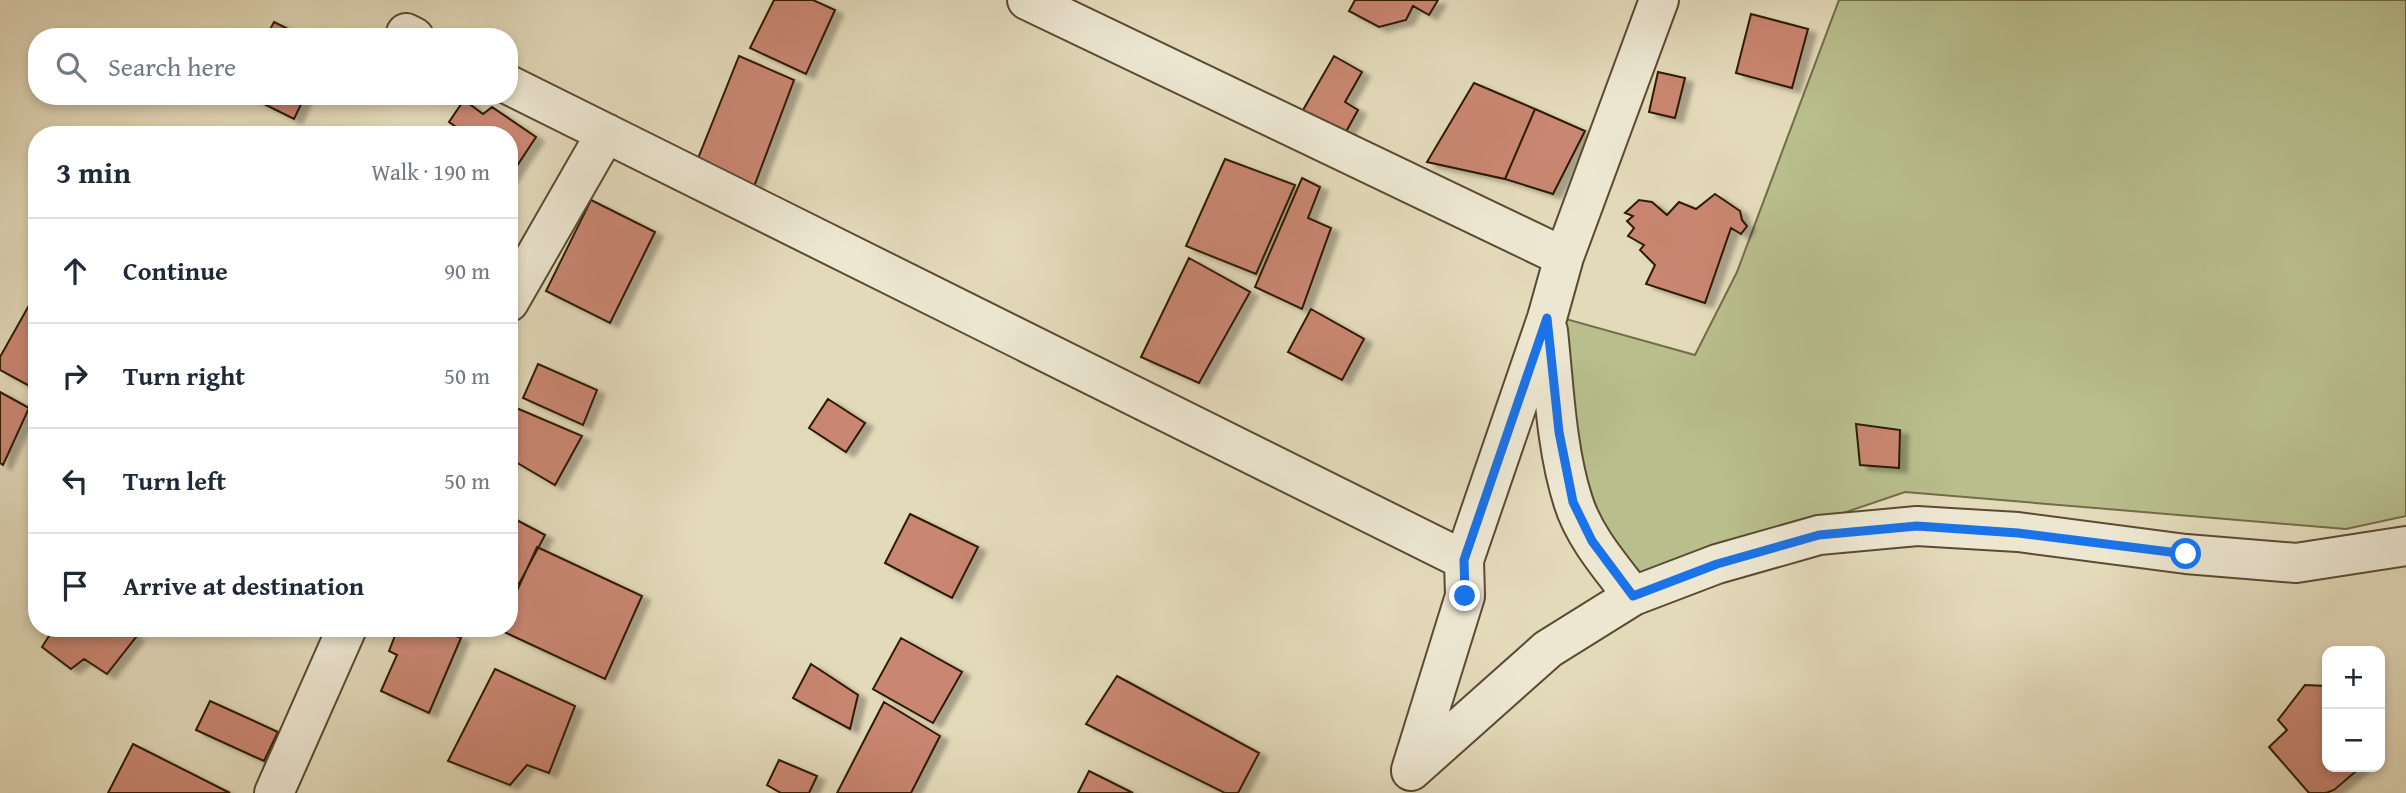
<!DOCTYPE html>
<html lang="en">
<head>
<meta charset="utf-8">
<style>
	:root { --surface:#fff; --page:#f2f2f3; --text:#1f2937; --muted:#747a83; --line:#e0e1e3 }
	body { margin:0; font-family:"Gentium Book Plus",serif; background:var(--page); color:var(--text) }
	.controls { position:absolute; right:21px; bottom:21px; display:grid; overflow:hidden; border-radius:14px; box-shadow:0 4px 10px #0003 }
	.controls button { width:63px; height:63px; display:grid; place-items:center; padding:0; border:0; border-bottom:2px solid var(--line); background:var(--surface); color:var(--text); font:35px sans-serif }
	.stop { position:absolute; width:21px; height:21px; margin:-16px; border:5px solid #1a73e8; border-radius:50%; background:#fff }
	.stop.end { background:#1a73e8; border-color:#fff; box-shadow:0 2px 7px #0008 }
	.list { margin:0; padding:0; list-style:none }
	h2 { display:flex; justify-content:space-between; align-items:center; height:91px; margin:0; padding:0 28px; font-size:30px }
	h2 small { font-size:23px; font-weight:400; color:var(--muted) }
	.list li { display:grid; grid-template-columns:46px 1fr auto; gap:21px; align-items:center; box-sizing:border-box; height:105px; padding:0 28px; border-top:2px solid var(--line) }
	.list b { display:block; font-size:26px; white-space:nowrap }
	.list em { font-size:23px; font-style:normal; color:var(--muted) }
	.icon { flex:none; width:38px; height:38px; fill:none; stroke:currentColor; stroke-width:2; stroke-linecap:round; stroke-linejoin:round }
	.map { position:relative; flex:none; width:2406px; height:793px; overflow:hidden }
	.search { position:absolute; background:var(--surface); box-shadow:0 4px 10px #0003; left:28px; top:28px; width:490px; height:77px; display:flex; align-items:center; gap:18px; box-sizing:border-box; padding:0 24px; border-radius:28px; color:var(--muted); font-size:26px }
	.panel { position:absolute; background:var(--surface); box-shadow:0 4px 10px #0003; left:28px; top:126px; width:490px; height:511px; border-radius:28px }
	.map>svg:first-child { display:block }
	.green { fill:#b8be8c; stroke:#736c48; stroke-width:2 }
	.building { fill:#c98672; stroke:#2e1a05; stroke-width:2; filter:url(#shadow) }
	.lines { fill:none; stroke-linecap:round; stroke-linejoin:round }
	.minor-casing { stroke:#5b4a32; stroke-width:42 }
	.minor { stroke:#ede7d2; stroke-width:38 }
	.route { stroke:#1a73e8; stroke-width:9 }
</style>
</head>
<body>
<div class="map">
<svg width="2406" height="793" viewBox="0 0 2406 793">
	<defs>
		<filter id="shadow"><feDropShadow dx="8" dy="4.5" stdDeviation="2" flood-color="#0004"/></filter>
	</defs>
	<rect width="100%" height="100%" fill="#e3daba"/>
	<filter id="stains"><feTurbulence type="fractalNoise" baseFrequency=".00286" numOctaves="4"/><feColorMatrix values="0 0 0 0 .2 0 0 0 0 .09 0 0 0 0 .02 0 0 0 .5 -.17"/></filter>
	<radialGradient id="worn" r=".72"><stop offset=".6" stop-color="#630" stop-opacity="0"/><stop offset="1" stop-color="#630" stop-opacity=".3"/></radialGradient>
	<!-- green -->
	<path class="green" d="M1839,0h567v516l-60,13 -441,-37 -267,91 -54,-84 -25,-182 136,38 42,-83z"/>
	<!-- building -->
	<path class="building" d="M774,0h39l22,10 -29,64 -56,-26z
		M1355,0h83l-9,15 -16,-9 -7,14 -27,7 -30,-16z
		M1751,14l57,15 -16,59 -56,-15z
		M274,22l30,15h-38z
		M739,56l55,24 -42,112 -57,-26z
		M1334,56l28,16 -17,30 13,8 -21,38 -42,-24z
		M1658,72l27,6 -10,40 -26,-6z
		M1474,83l61,26 -30,70 -78,-17z
		M248,96h57l-11,23z
		M464,100l19,14 9,-7 44,30 -27,41v-43h-58l5,-8 -7,-5z
		M1535,109l50,22 -32,63 -48,-15z
		M1225,159l70,26 -39,89 -70,-28z
		M1302,178l18,9 -12,31 23,10 -29,81 -47,-22z
		M1715,194l25,17 2,9 5,6 -6,8 -10,-6 -26,75 -59,-19 9,-19 -15,-15 4,-5 -16,-9 6,-8 -7,-7 6,-5 -8,-3 14,-13 13,2 15,13 12,-13 17,7z
		M591,200l64,32 -45,91 -64,-32z
		M1189,258l61,34 -51,91 -58,-26z
		M37,291v99l-37,-20v-13z
		M1311,309l53,30 -22,41 -54,-28z
		M538,364l59,26 -14,35 -60,-27z
		M0,392l29,16 -26,57 -3,-2z
		M828,399l37,24 -19,29 -37,-24z
		M514,407l68,29 -27,49 -46,-27v-44z
		M1856,424l44,6 -1,38 -39,-3z
		M910,514l68,33 -26,51 -67,-35z
		M509,516l36,19 -26,49 -10,-6z
		M537,547l105,49 -37,83 -105,-49v-2h9v-20z
		M54,628h72l10,9 -29,37 -23,-15 -13,10 -29,-22z
		M398,628h40l23,10 -32,75 -48,-22 16,-36 -8,-4z
		M901,638l61,34 -29,51 -60,-34z
		M811,664l47,31 -8,34 -57,-31z
		M495,669l80,37 -26,67 -22,-8 -17,20 -62,-24z
		M1117,676l142,77 -21,40h-13l-139,-69z
		M2305,685l22,1v81h34l-27,23 -8,3h-17l-40,-46 18,-17 -9,-10z
		M210,701l68,31 -14,29 -68,-31z
		M884,702l56,34 -29,57h-74z
		M133,744l97,49h-122z
		M779,760l38,16 -8,17h-28l-14,-8z
		M1089,771l44,22h-55z"/>
	<g class="lines">
		<defs>
			<path id="minor" d="M1027,0l537,257
				M406,33l8,4
				M509,85l955,475
				M509,302l97,-169
				M1548,331c6,55 8,117 25,170 11,36 38,66 60,95
				M1411,770l54,-174 -1,-36 83,-242 17,-61 95,-257
				M1411,771l137,-122 85,-53 84,-32 102,-29 98,-9 101,6 168,22 110,9 110,-17
				M274,793l73,-165"/>
		</defs>
		<!-- minor casing -->
		<use href="#minor" class="minor-casing"/>
		<!-- minor -->
		<use href="#minor" class="minor"/>
	</g>
	<g class="lines">
		<!-- route -->
		<path class="route" d="M1465,596l-1,-36 83,-242 12,114 14,70 19,39 41,55 84,-32 102,-29 98,-9 101,7 168,21"/>
	</g>
	<rect width="100%" height="100%" filter="url(#stains)"/>
	<rect width="100%" height="100%" fill="url(#worn)"/>
</svg>
<div class="controls">
<button>+</button>
<button>−</button>
</div>
<div class="stop" style="left:2186px;top:554px"></div>
<div class="stop end" style="left:1465px;top:596px"></div>
<div class="search"><svg class="icon" aria-label="search" viewBox="0 0 24 24"><circle cx="10" cy="10" r="6"/><path d="M15 15l6 6"/></svg>Search here</div>
<section class="panel">
<h2>3 min<small>Walk · 190 m</small></h2>
<ul class="list">
<li><svg class="icon" aria-label="ahead" viewBox="0 0 24 24"><path d="M12 20V5M6 11l6-6 6 6"/></svg><div><b>Continue</b></div><em>90 m</em></li>
<li><svg class="icon" aria-label="right" viewBox="0 0 24 24"><path d="M7 20v-9h11M14 6l5 5-5 5"/></svg><div><b>Turn right</b></div><em>50 m</em></li>
<li><svg class="icon" aria-label="left" viewBox="0 0 24 24"><path d="M17 20v-9H6M10 6l-5 5 5 5"/></svg><div><b>Turn left</b></div><em>50 m</em></li>
<li><svg class="icon" aria-label="arrive" viewBox="0 0 24 24"><path d="M6 21V4h12l-3 4 3 4H6"/></svg><div><b>Arrive at destination</b></div></li>
</ul>
</section>
</div>
</body>
</html>
